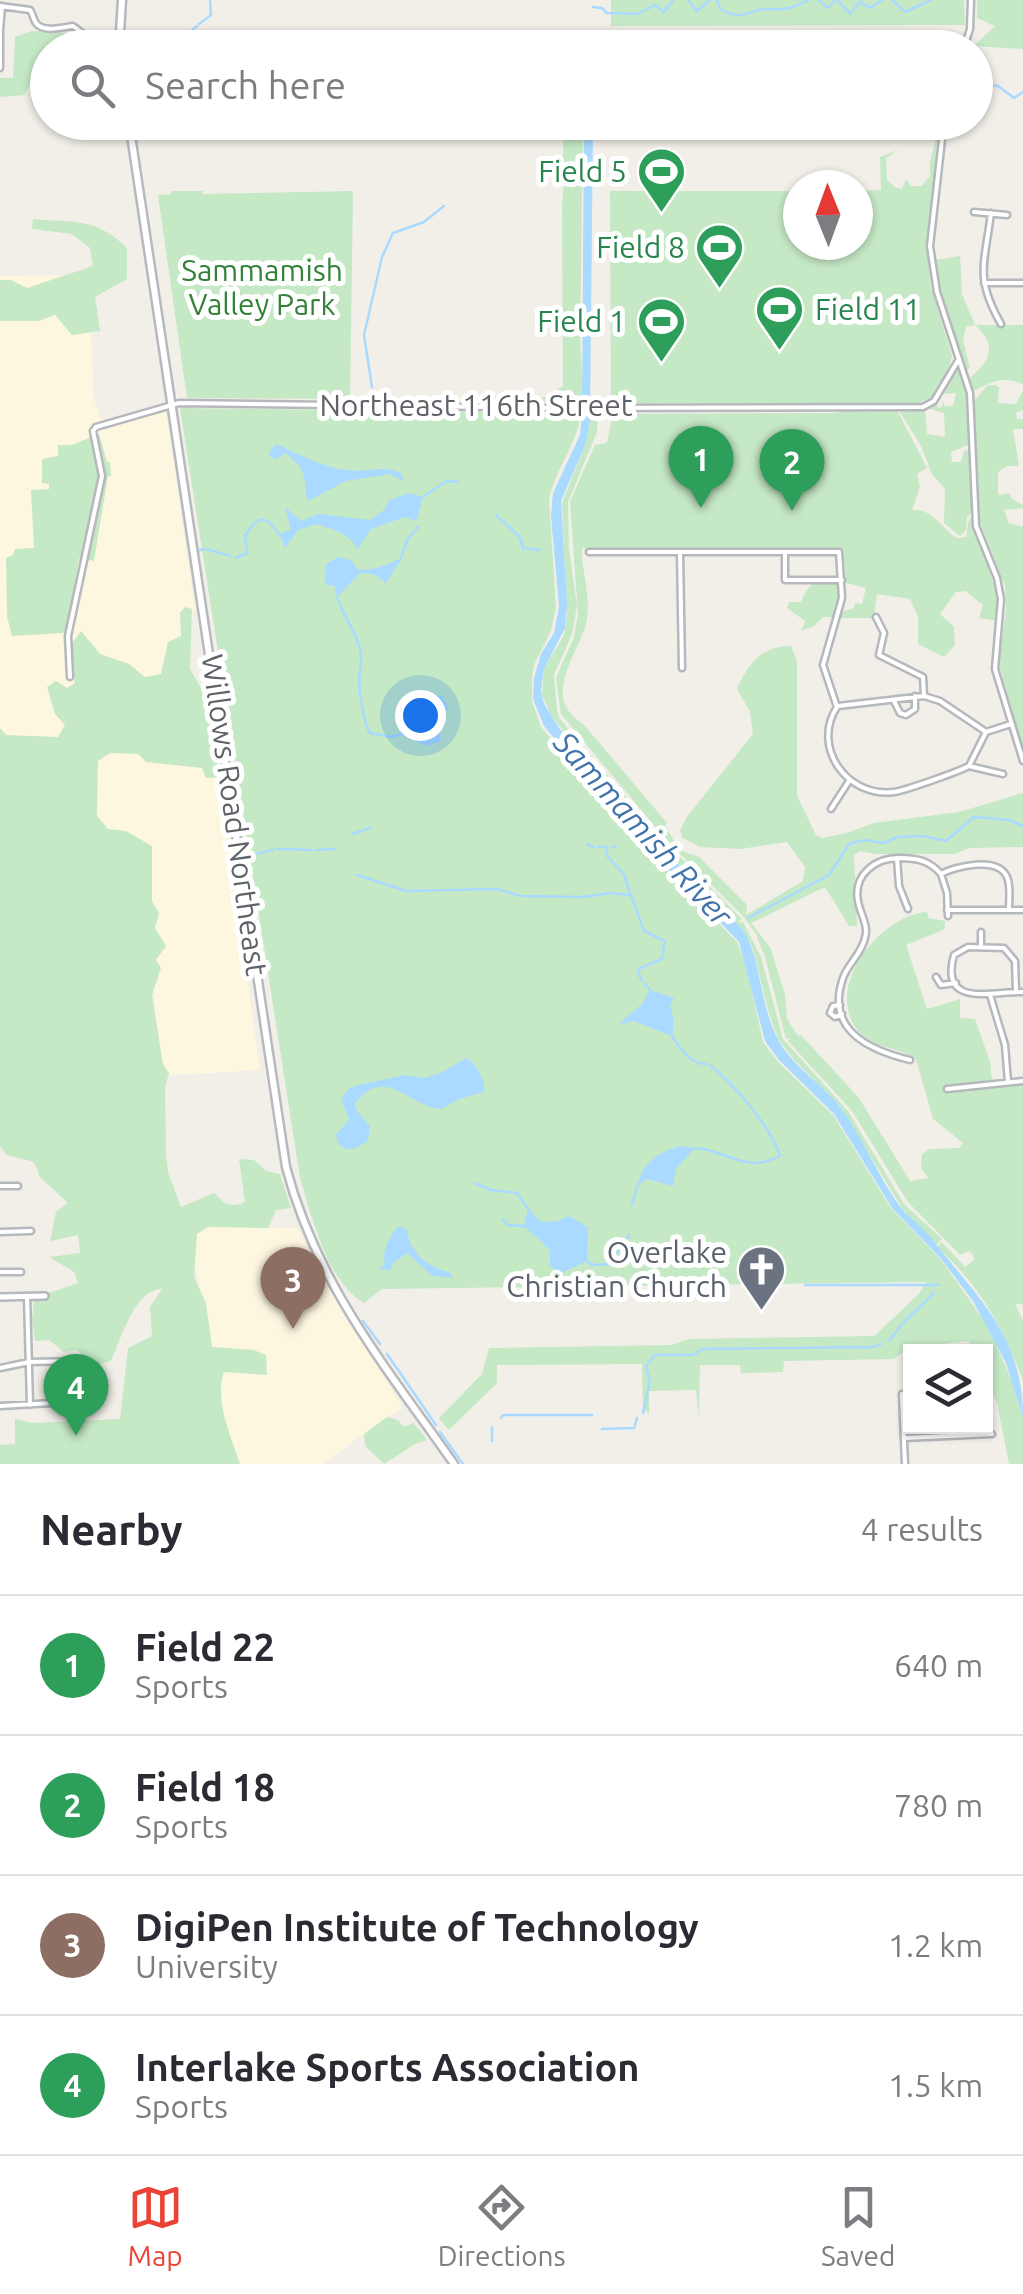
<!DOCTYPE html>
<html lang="en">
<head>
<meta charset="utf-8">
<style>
	:root { --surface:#fff; --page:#f2f2f3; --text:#2b2b33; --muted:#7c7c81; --line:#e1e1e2; --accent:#ea4335 }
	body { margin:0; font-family:Ubuntu,sans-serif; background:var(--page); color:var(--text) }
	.controls { position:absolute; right:30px; bottom:30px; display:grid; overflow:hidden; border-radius:0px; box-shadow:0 2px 8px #0004 }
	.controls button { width:90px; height:90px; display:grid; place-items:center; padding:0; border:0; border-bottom:2px solid var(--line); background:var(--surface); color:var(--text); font:50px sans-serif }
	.compass { position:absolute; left:783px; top:170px; width:90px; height:90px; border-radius:50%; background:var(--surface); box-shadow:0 2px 8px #0004; rotate:359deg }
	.you { position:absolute; left:420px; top:715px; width:35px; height:35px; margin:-25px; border:8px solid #fff; border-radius:50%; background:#1a73e8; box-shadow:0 0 0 15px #1a73e833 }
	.badge { display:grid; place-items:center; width:65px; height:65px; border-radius:50%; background:var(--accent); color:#fff; font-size:32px; font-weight:700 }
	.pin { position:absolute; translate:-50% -82px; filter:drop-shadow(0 2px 5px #0008) }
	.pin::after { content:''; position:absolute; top:52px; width:35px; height:30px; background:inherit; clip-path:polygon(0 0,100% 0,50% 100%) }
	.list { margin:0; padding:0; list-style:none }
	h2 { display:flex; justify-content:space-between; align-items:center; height:130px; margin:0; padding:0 40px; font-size:42px }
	h2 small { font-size:32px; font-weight:400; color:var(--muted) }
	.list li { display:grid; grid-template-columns:65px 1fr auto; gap:30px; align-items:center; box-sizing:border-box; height:140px; padding:0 40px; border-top:2px solid var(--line) }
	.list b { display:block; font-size:38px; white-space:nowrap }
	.list p { margin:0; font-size:32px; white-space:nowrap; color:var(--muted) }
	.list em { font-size:32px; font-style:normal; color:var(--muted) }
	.icon { flex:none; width:55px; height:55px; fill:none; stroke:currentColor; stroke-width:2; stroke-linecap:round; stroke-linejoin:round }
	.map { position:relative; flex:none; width:1023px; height:1464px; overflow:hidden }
	.search { position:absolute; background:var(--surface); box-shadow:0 2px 8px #0004; left:30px; right:30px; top:30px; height:110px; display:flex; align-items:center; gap:25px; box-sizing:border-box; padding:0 35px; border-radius:55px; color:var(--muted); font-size:38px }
	.sheet { height:690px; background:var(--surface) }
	nav { display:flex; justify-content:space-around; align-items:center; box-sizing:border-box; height:140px; border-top:2px solid var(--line); background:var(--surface); font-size:28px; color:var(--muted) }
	nav a { display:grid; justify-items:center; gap:5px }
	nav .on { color:var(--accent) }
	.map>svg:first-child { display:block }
	.commercial { fill:#fef7e0 }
	.green { fill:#c5e8c5 }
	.water { fill:#aadaff }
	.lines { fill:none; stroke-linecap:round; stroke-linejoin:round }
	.stream { stroke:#aadaff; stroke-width:2.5 }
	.minor-casing { stroke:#b5b8bc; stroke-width:9 }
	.tertiary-casing { stroke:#b5b8bc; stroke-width:10 }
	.secondary-casing { stroke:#b6babf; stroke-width:11 }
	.minor { stroke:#fff; stroke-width:4 }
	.tertiary { stroke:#fff; stroke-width:5 }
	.secondary { stroke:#fff; stroke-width:6 }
	.labels { text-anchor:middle; stroke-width:10; stroke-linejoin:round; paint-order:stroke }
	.leisure-label { font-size:30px; fill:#27864d; stroke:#fff; text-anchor:end }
	.park-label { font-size:30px; fill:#348238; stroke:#fff }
	.street-label { font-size:30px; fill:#5f6368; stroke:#fff }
	.worship-label { font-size:30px; fill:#5b616d; stroke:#fff; text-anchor:end }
	.water-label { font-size:32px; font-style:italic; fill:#4174aa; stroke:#fff }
</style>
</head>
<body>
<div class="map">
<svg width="1023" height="1464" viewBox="0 0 1023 1464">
	<rect width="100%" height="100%" fill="#f1efe8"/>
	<!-- commercial -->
	<path class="commercial" d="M88,275l6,125 8,21 6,6 58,-16 29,197 -26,79 47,70 44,313 -100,6 -17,-224 -143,-50v-526z
		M208,1227l89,1 105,179 -80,57h-91l-14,-50 -24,-167 3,-15z"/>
	<!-- green -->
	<path class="green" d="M611,0h353l1,25 -354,1z
		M977,0h46v49l-49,-3 21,-20 -18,-8z
		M32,31l36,2 14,11 13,3 -47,1 -1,17 -14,14 -9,16 -24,2v-19h13l2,-41z
		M563,123h20l-3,217 4,62h-120l-4,-6 86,1 17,-11 -1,-181 3,-30 -6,-17 4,-3z
		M938,127l-10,125 3,36 21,68 -4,15 -16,26 -13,6h-308l-1,-212h188v54h60v-54l23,-1 -1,-33 18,-7 -12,8 1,22 9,8 6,1 4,-10 5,7h11l8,-10v-13z
		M171,191h32v3l150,-3 -3,208 -163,-1 -29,-203 13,-1z
		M33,219c42,4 62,-2 94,29v31l-32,18 5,34 -28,4 -17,-20 -16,6h-39v-41h11l16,8 66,-22 -3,-18 -18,-14 -40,-5z
		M960,256l2,38 13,31h48v59c-23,-9 -33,-1 -51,8l-2,-14c22,-20 27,-32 5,-53l-9,2 -3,13 7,28 -4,2c-12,-35 -31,-73 -31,-110z
		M959,370l7,23 2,52 -17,7 1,10h9l3,-12 6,1 2,61 -5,5 -1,13 -6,6 -16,-13 1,-34 -13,-15 -11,-28 -21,-34 25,-3 2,25 18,3 -1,-24 -14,-4 6,-7 2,6 4,-1 1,-6 2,5h8l3,-13 -14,1 12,-23z
		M988,385h8l3,3 -1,15 18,1 7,-14v20l-7,3 1,6h6v10h-10l6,37h-11l-10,6v23l11,-2 3,6 11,6v3l-19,2 5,13 14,4v224l-24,-87 7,-55 -1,-23 -27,-69 -4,-116z
		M180,408l401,5c-4,32 -26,56 -32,87l7,107 -5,24 -17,34 -2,14v22l9,26 103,121 93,94 10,26 16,74 14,19 56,54 58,93 51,53 45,64 26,58 10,36v45h-14l-12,-61 -11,-25v-26l-13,-1 -5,-10 -60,7 -14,11 -110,2 -1,11 -42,1 -1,-8h-40l-1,53 -3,-28 -47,1v23l-6,-7 -1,-43 -145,1v18l-48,47 -10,-12 43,-44 7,-26 183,-3 16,-6 186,-3 45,-42 7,-12 -544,7 -18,14c-36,-20 -53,-88 -64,-125z
		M847,409l17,3 33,-2 30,58 -10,6 3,13 -8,23c21,-2 29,19 45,28l9,-1 3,-18 3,-1c8,36 27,65 27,103l-20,-3 4,-13 -18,-14 -9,1 -16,22 14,13 1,18 -11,12 -26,-13v-28l-8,-17 -33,-5 -3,24h-34l2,-6 12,-4 1,-5 7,1 4,-16 -20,-5 -3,-35h-261c-1,22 9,47 5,71 -4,26 -37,65 -19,91 4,6 11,11 17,16l82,97 -2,2 14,25 20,7 48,48 -1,10 57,-34 2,-14 -18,-25 -47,7 -40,-2 -17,-9 -3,-7 6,-13 67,-84 -3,-22 -13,-23c11,-25 24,-43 54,-43l6,14v136l19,39 6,3 25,-5 27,-10 85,-11 64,-19v54l-54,1 -14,6h-80l-15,-3 -6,4 3,71h-8l-24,-39 -74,36 19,24 15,47 2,25 11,17 3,-1 58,63 51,83 19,-3 -8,-9 1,-15 8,-5 29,-1 4,-5 -30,-24 -17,-60c-20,-13 -47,-11 -61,-32 -29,-45 27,-112 72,-115l1,6 17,3v8l-39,16 21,64 33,-10v19l15,1 15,43 2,18 -43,6 -1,4 16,-1 4,4 5,-4 50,-5v220h-8l8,17v60c-18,-51 -45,-98 -86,-134l5,-5 23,25 10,-8 -5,-8 -10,4 -52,-53 -56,-91 -64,-70 3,-3 -5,1 -21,-82 -9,-23 -13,-18 -77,-76 -105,-126 -5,-36 18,-41 4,-23 -8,-113 25,-56 12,-2 6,-29 224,-1z
		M591,415h7l-1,17 -29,70 1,46 8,58 -5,28 -18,41 3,35 3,9 98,116 84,84 -4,3h5l18,35 22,82 65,72 56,93 38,35 -6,6 -34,-37 -63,-103 -44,-44 -17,-22 -10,-29 -15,-61 -8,-17 -92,-93 -74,-87 -28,-37 -9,-20 2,-26 20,-34 3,-20 -5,-112 24,-60z
		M99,434l8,28h3l1,14h-3l-14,85 -15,-3 -12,70 -4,5 -51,3 -5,-19 -1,-59 7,-3 2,-6 19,-1 -3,-58 18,-1v-5l-7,-1v-24l16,-3v-11h14z
		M840,581v24l-5,12h-12l-9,9 -13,5 4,-10 -18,-13 2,-6h12c10,-24 15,-20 39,-21z
		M185,607l7,2 -2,60 16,28 16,80 -16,1 -4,-10 -56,-6 -8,-8 -28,-1 -12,8 -1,55 11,13 18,2 26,15v55l7,13 -4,14 11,18 -10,14 5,8 -9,27 11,69 6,9 -4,14 1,68 2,17 13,35 33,-14c9,10 17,16 31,9l-6,-43 15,1 12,11 14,3 11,34 -15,2 -8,18 -60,-1 -11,7 -3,43 12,26 6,44 42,3 12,5 1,20 -43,-3c-10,28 7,64 16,92h-240v-19l15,-1v-25l17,4 88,-4 8,-71 24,-12 -2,-29 12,-18c-27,-1 -41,50 -51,72l-14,4 -21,-15 -12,2 -15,-12 -14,1 -3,-21 3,-28h17l26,-9 -4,-11 -25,-15 31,-4 -2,-18 -28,6 6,-29 12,-9 -28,-26 -6,-15 -27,-7 -7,-9v-418l6,7 52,2 7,-12 -10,-11 -8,-27 9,-6 11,7 8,-5 -5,-37 11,-15 19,23 29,10 16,13 16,-3 7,-32 13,-6 -1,-23z
		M387,1417l11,3 6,7 10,-4 13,17 -12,4 -31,20 -19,-18 -1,-12z"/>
	<!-- water -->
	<path class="water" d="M584,123h9l-3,298 -4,22 -25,58 6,102 -2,25 -21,41 -3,22 3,13 16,25 87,104 98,99c17,34 15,75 34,109 15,27 44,43 62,67 21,29 35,63 55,93 9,14 26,24 36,38 46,60 91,96 91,179l-17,-55 -33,-62 -31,-41 -50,-52 -58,-94 -55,-54 -14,-19 -26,-99 -97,-100 -98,-116 -11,-27 1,-21 7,-24 13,-21 5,-26 -8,-91 2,-23 27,-58 2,-19z
		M276,444c23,10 44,22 69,26 19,3 38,-6 56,3l3,9 -14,-8 -44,7 -38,20c-4,-8 -1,-20 -6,-30 -2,-7 -11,-12 -16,-18l-10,6 -6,-3v-5z
		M409,493l14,4 -7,24 -11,-4 -34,12 -14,21c-5,-16 -25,-21 -41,-26l-18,6 -13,18 -6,-14 12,-4 -6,-23 16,14 18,-7 51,6 15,-11 4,-9z
		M338,557l13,3 7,10c19,1 29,-7 44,-12l-16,25 -12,-9 -14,-1 -23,24 -3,-12h-9l1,-21z
		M425,693l17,3 7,13c-13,7 -11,18 -8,32l-15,5 -16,-8 2,-36z
		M650,990l24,8 -4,7 4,17 -2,14 -39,-15 -15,4 24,-21z
		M466,1058c9,3 21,25 18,34l-25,7 -18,10c-32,-2 -55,-45 -86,-6l2,8 13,15 -2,14c-10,8 -20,14 -30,3l-2,-8 13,-15 -8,-22 9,-10 9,-3 45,-10 20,3 17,-5z
		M681,1146l14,2 -19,21 -3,17 -26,-7 -10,7c6,-23 21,-34 44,-40z
		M528,1209l13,13 17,-1 11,-5 19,11 -1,34 -28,13 -9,-9v-15l-26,-24z
		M399,1226l8,4c2,22 21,37 42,42l4,6 -21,-2 -25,-23 -14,10 -3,8 -11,-3 6,-4c-4,-11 5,-30 14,-38z"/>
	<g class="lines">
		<!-- stream -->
		<path class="stream" d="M688,0l9,11 13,-11
			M717,0l3,9c24,14 30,-1 48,0 16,1 24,0 40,-9
			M818,0l10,8 7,-8
			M838,0l12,14 10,-12 10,6 12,-8
			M892,0l13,12 26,-12
			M593,7l9,1 5,5 30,1 18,-9 9,7 9,-12
			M199,24l12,-9 -1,-15
			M176,44l21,-18
			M976,83l22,3 16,12 9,-6
			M192,122l7,10
			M144,124l17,-2
			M137,126l3,-1
			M372,387l-8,-52 18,-78 11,-24 31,-11 20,-16
			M423,497l23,-16 12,1
			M496,515l23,21 4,12 17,2
			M206,549l24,7
			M200,550l3,-1
			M401,557l7,-18 10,-12
			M236,558l11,-5 -2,-17 9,-13 7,-4 8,3 10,12
			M337,597c6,20 22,38 24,59 1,8 -2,15 -2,24 0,12 5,44 11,53l21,4 17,-5
			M352,834l18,-6
			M587,844l7,3
			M599,847h8v9l16,17 21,58 21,10 -3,18 -22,9 -2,5 4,8
			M612,847h4
			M277,849l35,1
			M317,850l18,-1
			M245,855l3,1
			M251,855l22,-5
			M357,875l49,16 91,-2 23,7 63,1 28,-4 18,2
			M748,918l81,-43 20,-31 15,-4 20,3 13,-6 26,-1 23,5 28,-24 35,3 14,6
			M645,984l5,6
			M672,1036c8,12 18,28 34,28
			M695,1148c35,3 50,26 85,8 -9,-29 -46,-72 -70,-91
			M474,1183l17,7 26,3 11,16
			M632,1205l5,-19
			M502,1219l6,6 16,1
			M587,1261l5,4 17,-1 20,-29
			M805,1285h133
			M363,1321l17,23
			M889,1341l13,-17 32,-31
			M387,1354l49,71
			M643,1413l7,-32 -4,-15 9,-11h38l9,-6 171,-2 8,-3
			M501,1418l2,-3h89
			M602,1429l32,-1 3,-10
			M440,1432l23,32
			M492,1441v-14"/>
		<defs>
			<path id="minor" d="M0,6l30,4c3,4 3,9 6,13 7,10 28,4 37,3l19,14 27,-2
				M0,30l2,-24
				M0,32v36
				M964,48l6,-19 1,-29
				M944,122l-14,124 7,46 33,101 6,133 21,52 4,21 -6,70 28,92
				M974,212l33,3
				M991,213c-6,50 -17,64 10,111
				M984,283h39
				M589,552h250l3,46 -19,67 14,42c-26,40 10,91 57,85 10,-1 66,-21 75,-26
				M680,552l2,116
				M785,552v28h57
				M876,617l8,16 -5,22 44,22 1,19
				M70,677l-2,-41 34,-160 -9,-45 3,-4 83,-24 388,5 356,-1 11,-6 25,-42
				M894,701l6,12 6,2 9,-6v-13
				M838,706l86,-10 16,5 46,31 25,-8
				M969,766l17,-34
				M969,766l34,8
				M831,809l18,-28
				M897,858l2,28 9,23
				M941,874l6,19 1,23
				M947,910h76
				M981,947v-15
				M936,977l5,8 15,-2
				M1016,992l-1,-31 -11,-13 -36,-1 -14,8c-15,54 39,36 69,37
				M990,995l15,50 3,37
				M840,1005l-7,1 -3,7 5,4 7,-3
				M910,1060c-41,-10 -85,-30 -67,-82 5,-14 19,-25 22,-40 4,-13 -5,-24 -7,-37 -5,-27 18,-43 41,-43 17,0 30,2 42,16 15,-8 57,-18 66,3 4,9 2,22 2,32
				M947,1089l76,-8
				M0,1186h18
				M0,1232l31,-1
				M0,1272h21
				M27,1296l3,109
				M0,1368l29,-6 51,-1
				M902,1394l3,70
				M0,1406l87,-5 10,-5
				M904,1438l88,-4"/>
			<path id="tertiary" d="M0,1297l45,-1"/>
			<path id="secondary" d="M119,48l3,-48
				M129,122l157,1045c31,118 100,200 168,297"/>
		</defs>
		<!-- minor casing -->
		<use href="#minor" class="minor-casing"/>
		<!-- tertiary casing -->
		<use href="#tertiary" class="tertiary-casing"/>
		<!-- secondary casing -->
		<use href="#secondary" class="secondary-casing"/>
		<!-- minor -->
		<use href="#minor" class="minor"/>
		<!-- tertiary -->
		<use href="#tertiary" class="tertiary"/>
		<!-- secondary -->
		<use href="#secondary" class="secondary"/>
	</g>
	<!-- icons -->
	<defs>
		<symbol id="stadium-pin" viewBox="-11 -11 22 30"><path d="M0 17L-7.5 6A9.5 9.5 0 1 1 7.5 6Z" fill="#2e9e5b" stroke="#fff"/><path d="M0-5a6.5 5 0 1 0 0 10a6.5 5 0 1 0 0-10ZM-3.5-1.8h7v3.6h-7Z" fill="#fff"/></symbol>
		<symbol id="church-pin" viewBox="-11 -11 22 30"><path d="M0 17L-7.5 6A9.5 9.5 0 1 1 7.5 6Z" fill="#6b7280" stroke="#fff"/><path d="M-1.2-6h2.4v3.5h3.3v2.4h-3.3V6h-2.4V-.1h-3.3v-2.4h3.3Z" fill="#fff"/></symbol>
	</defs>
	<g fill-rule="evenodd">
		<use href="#stadium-pin" x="634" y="144" width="55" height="75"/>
		<use href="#stadium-pin" x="692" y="220" width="55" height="75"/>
		<use href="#stadium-pin" x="752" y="282" width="55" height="75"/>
		<use href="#stadium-pin" x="634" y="294" width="55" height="75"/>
		<use href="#church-pin" x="734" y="1242" width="55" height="75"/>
	</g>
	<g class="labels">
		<!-- leisure labels -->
		<g class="leisure-label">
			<text x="627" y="182">Field 5</text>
			<text x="685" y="258">Field 8</text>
			<text x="815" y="320" text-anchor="start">Field 11</text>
			<text x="626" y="332">Field 1</text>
		</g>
		<!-- park labels -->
		<g class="park-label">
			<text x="262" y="281">Sammamish<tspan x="262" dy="34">Valley Park</tspan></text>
		</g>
		<!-- street labels -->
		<g class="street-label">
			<text x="476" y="416">Northeast 116th Street</text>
			<text transform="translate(234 815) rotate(82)" y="10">Willows Road Northeast</text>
		</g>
		<!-- worship labels -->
		<g class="worship-label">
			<text x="727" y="1263">Overlake<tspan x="727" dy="34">Christian Church</tspan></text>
		</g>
		<!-- water labels -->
		<g class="water-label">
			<text transform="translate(643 829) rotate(48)" y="11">Sammamish River</text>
		</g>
	</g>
</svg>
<div class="controls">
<button><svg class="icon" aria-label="layers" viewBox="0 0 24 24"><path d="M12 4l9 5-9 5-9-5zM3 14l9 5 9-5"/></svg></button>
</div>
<svg class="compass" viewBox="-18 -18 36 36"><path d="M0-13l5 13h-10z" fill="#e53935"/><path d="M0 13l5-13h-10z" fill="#7c7c81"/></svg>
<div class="you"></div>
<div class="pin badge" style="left:701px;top:508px;background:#2e9e5b">1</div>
<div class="pin badge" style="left:792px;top:511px;background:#2e9e5b">2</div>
<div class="pin badge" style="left:293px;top:1329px;background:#8d6e63">3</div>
<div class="pin badge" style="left:76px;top:1436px;background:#2e9e5b">4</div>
<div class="search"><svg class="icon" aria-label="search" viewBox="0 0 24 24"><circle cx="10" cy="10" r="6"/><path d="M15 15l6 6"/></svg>Search here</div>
</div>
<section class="sheet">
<h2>Nearby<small>4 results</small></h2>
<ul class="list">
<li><span class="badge" style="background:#2e9e5b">1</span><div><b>Field 22</b><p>Sports</p></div><em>640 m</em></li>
<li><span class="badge" style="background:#2e9e5b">2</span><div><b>Field 18</b><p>Sports</p></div><em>780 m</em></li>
<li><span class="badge" style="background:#8d6e63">3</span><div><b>DigiPen Institute of Technology</b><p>University</p></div><em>1.2 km</em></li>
<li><span class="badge" style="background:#2e9e5b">4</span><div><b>Interlake Sports Association</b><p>Sports</p></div><em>1.5 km</em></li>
</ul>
</section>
<nav>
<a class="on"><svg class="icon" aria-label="map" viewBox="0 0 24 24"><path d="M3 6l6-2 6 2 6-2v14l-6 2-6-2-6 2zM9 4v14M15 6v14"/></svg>Map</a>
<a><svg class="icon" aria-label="directions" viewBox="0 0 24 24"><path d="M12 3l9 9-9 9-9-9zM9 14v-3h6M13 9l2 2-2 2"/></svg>Directions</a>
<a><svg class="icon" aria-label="saved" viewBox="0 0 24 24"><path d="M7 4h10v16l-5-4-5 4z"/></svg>Saved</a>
</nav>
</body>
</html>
